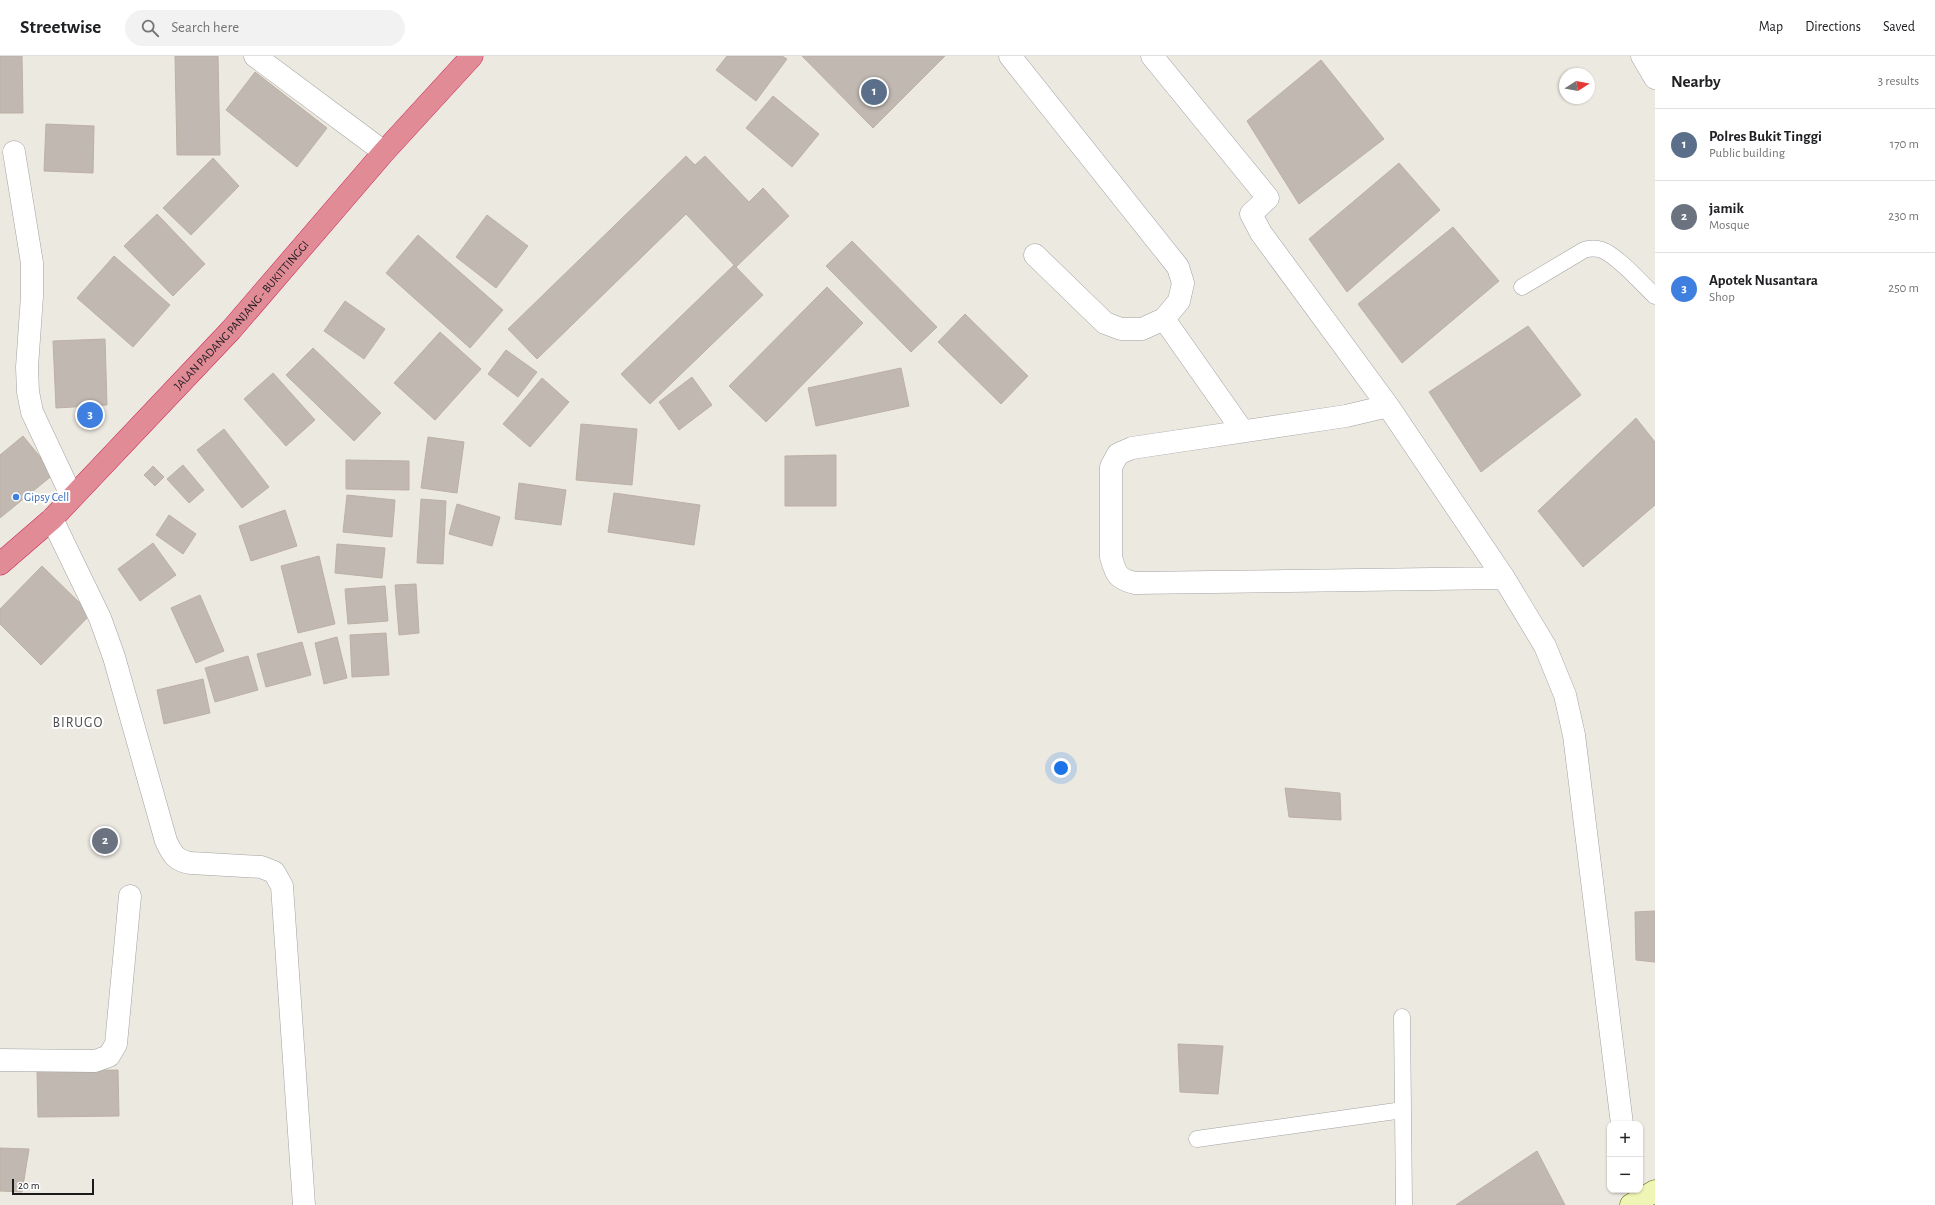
<!DOCTYPE html>
<html lang="en">
<head>
<meta charset="utf-8">
<style>
	:root { --surface:#fff; --page:#f2f2f2; --text:#202124; --muted:#757577; --line:#e0e0e0; --accent:#bd1109 }
	body { margin:0; font-family:"Alegreya Sans",sans-serif; background:var(--page); color:var(--text) }
	.controls { position:absolute; right:12px; bottom:12px; display:grid; overflow:hidden; border-radius:8px; box-shadow:0 1px 3px #0004 }
	.controls button { width:36px; height:36px; display:grid; place-items:center; padding:0; border:0; border-bottom:1px solid var(--line); background:var(--surface); color:var(--text); font:20px sans-serif }
	.compass { position:absolute; left:1559px; top:12px; width:36px; height:36px; border-radius:50%; background:var(--surface); box-shadow:0 1px 3px #0004; rotate:79deg }
	.scale { position:absolute; left:12px; bottom:10px; width:82px; box-sizing:border-box; padding-left:4px; border:2px solid #1b1b1b; border-top:0; font-size:11px; line-height:14px; white-space:nowrap; color:#1b1b1b; -webkit-text-stroke:3px #fff; paint-order:stroke }
	.you { position:absolute; left:1061px; top:712px; width:14px; height:14px; margin:-10px; border:3px solid #fff; border-radius:50%; background:#1a73e8; box-shadow:0 0 0 6px #1a73e833 }
	.badge { display:grid; place-items:center; width:26px; height:26px; border-radius:50%; background:var(--accent); color:#fff; font-size:13px; font-weight:700 }
	.pin { position:absolute; translate:-50% -50%; border:2px solid #fff; box-shadow:0 1px 4px #0006 }
	.list { margin:0; padding:0; list-style:none }
	h2 { display:flex; justify-content:space-between; align-items:center; height:52px; margin:0; padding:0 16px; font-size:17px }
	h2 small { font-size:13px; font-weight:400; color:var(--muted) }
	.list li { display:grid; grid-template-columns:26px 1fr auto; gap:12px; align-items:center; box-sizing:border-box; height:72px; padding:0 16px; border-top:1px solid var(--line) }
	.list b { display:block; font-size:15px; white-space:nowrap }
	.list p { margin:0; font-size:13px; white-space:nowrap; color:var(--muted) }
	.list em { font-size:13px; font-style:normal; color:var(--muted) }
	.icon { flex:none; width:22px; height:22px; fill:none; stroke:currentColor; stroke-width:2; stroke-linecap:round; stroke-linejoin:round }
	.map { position:relative; flex:none; width:1655px; height:1149px; overflow:hidden }
	header { display:flex; align-items:center; gap:24px; box-sizing:border-box; height:56px; padding:0 20px; background:var(--surface); border-bottom:1px solid var(--line) }
	header strong { font-size:19px }
	nav { display:flex; gap:22px; margin-inline-start:auto; font-size:14px }
	.search { width:280px; height:36px; background:var(--page); display:flex; align-items:center; gap:10px; box-sizing:border-box; padding:0 14px; border-radius:22px; color:var(--muted); font-size:15px }
	main { display:flex }
	aside { flex:1; background:var(--surface) }
	.map>svg:first-child { display:block }
	.building { fill:#c0b8b1; stroke:#bdb0a4 }
	.lines { fill:none; stroke-linecap:round; stroke-linejoin:round }
	.lane-casing { stroke:#a2a2a2; stroke-width:17 }
	.street-casing { stroke:#a2a2a2; stroke-width:23 }
	.secondary-casing { stroke:#5c6b09; stroke-width:23 }
	.highway-casing { stroke:#cd2b5b; stroke-width:23 }
	.lane { stroke:#fff; stroke-width:16 }
	.street { stroke:#fff; stroke-width:22 }
	.secondary { stroke:#eff6b5; stroke-width:22 }
	.highway { stroke:#e18b97; stroke-width:22 }
	.shop-dot { fill:#3f7fe0; stroke:#fff; stroke-width:1.5 }
	.labels { text-anchor:middle; stroke-width:4; stroke-linejoin:round; paint-order:stroke }
	.street-label { font-size:12px; fill:#1b1b1b; stroke:#fff }
	.shop-label { font-size:12px; fill:#366cbe; stroke:#fff; text-anchor:start }
	.quarter-label { font-size:14px; letter-spacing:1px; fill:#4e4e4e; stroke:#fff }
</style>
</head>
<body>
<header>
<strong>Streetwise</strong>
<div class="search"><svg class="icon" aria-label="search" viewBox="0 0 24 24"><circle cx="10" cy="10" r="6"/><path d="M15 15l6 6"/></svg>Search here</div>
<nav><a>Map</a><a>Directions</a><a>Saved</a></nav>
</header>
<main>
<div class="map">
<svg width="1655" height="1149" viewBox="0 0 1655 1149">
	<rect width="100%" height="100%" fill="#ece9e1"/>
	<!-- building -->
	<path class="building" d="M0,0h22l1,57h-23z
		M175,0h43l2,99h-43z
		M727,0h55l5,3 -31,42 -40,-31z
		M802,0h143l-72,72z
		M1321,4l63,79 -85,65 -52,-83z
		M255,16l72,56 -30,39 -71,-57z
		M773,40l46,38 -27,33 -46,-39z
		M46,68l48,2 -1,47 -49,-2z
		M686,100l9,9 10,-9 44,46 14,-14 26,28 -53,51 -50,-53 -149,145 -29,-30z
		M213,102l26,28 -48,49 -28,-27z
		M1399,107l41,47 -93,82 -38,-53z
		M157,158l48,50 -32,32 -49,-50z
		M487,159l41,31 -32,42 -40,-31z
		M1453,171l46,54 -97,82 -44,-59z
		M418,179l85,75 -33,38 -84,-75z
		M852,185l85,86 -26,25 -85,-86z
		M114,200l56,49 -37,42 -56,-49z
		M734,209l29,30 -113,109 -29,-30z
		M827,231l36,36 -97,99 -37,-36z
		M345,245l40,28 -21,30 -40,-28z
		M965,258l63,62 -27,28 -63,-62z
		M1528,270l53,69 -100,77 -52,-80z
		M440,276l41,37 -46,51 -41,-37z
		M105,283l2,66 -51,3 -3,-67z
		M313,292l68,65 -27,28 -68,-66z
		M506,294l31,22 -19,25 -30,-23z
		M901,312l8,38 -93,20 -8,-38z
		M273,317l42,47 -29,26 -42,-47z
		M692,321l20,28 -33,25 -20,-28z
		M542,322l27,24 -39,45 -27,-23z
		M1636,362l19,24v63l-72,62 -45,-56z
		M581,368l56,5 -5,56 -56,-5z
		M224,373l45,58 -27,21 -45,-58z
		M23,380l31,38 -54,44v-63z
		M428,381l36,5 -7,51 -36,-5z
		M836,399v51h-51v-50z
		M346,404l63,1v29l-63,-1z
		M183,409l21,25 -15,13 -22,-24z
		M153,410l11,11 -9,9 -11,-11z
		M519,427l47,7 -5,35 -46,-6z
		M614,437l86,12 -6,40 -86,-13z
		M347,439l48,5 -3,37 -49,-5z
		M421,443l25,2 -3,63 -26,-1z
		M457,448l43,13 -8,29 -43,-12z
		M285,454l12,36 -46,15 -12,-35z
		M169,459l27,19 -13,20 -27,-19z
		M153,487l23,32 -36,26 -22,-32z
		M337,488l48,4 -3,30 -47,-5z
		M319,500l16,68 -37,9 -17,-67z
		M42,510l49,48 -50,51 -41,-41v-15z
		M416,528l3,49 -20,2 -4,-50z
		M385,530l3,35 -40,3 -3,-35z
		M200,539l24,56 -28,12 -25,-55z
		M386,577l3,42 -37,2 -2,-42z
		M337,581l10,41 -23,6 -9,-41z
		M302,586l9,33 -45,12 -9,-33z
		M248,600l10,34 -43,12 -10,-34z
		M203,623l7,34 -46,11 -7,-34z
		M1285,732l55,5 1,27 -52,-3z
		M1655,855v51l-19,-2 -1,-48z
		M1178,988l45,2 -5,48 -38,-2z
		M118,1014l1,46 -81,1 -1,-46z
		M0,1092l29,1 -7,43 -22,-1z
		M1537,1095l28,54h-109z"/>
	<g class="lines">
		<defs>
			<path id="lane" d="M1522,231l62,-37c6,-2 12,-2 18,0 16,6 40,34 53,46
				M1402,961l2,188
				M1197,1083l206,-29"/>
			<path id="street" d="M255,0l129,96
				M1010,0l168,211 5,16 -4,18 -15,18 -22,10h-21l-16,-6 -70,-68
				M1152,0l116,142 -17,16 10,19 127,173 116,172 41,68 20,49 9,40 48,389
				M1642,0l13,22
				M14,96l18,111v33l-5,71 1,25 4,20 40,85
				M1164,263l78,111
				M1388,350l-42,10 -214,32 -14,6 -7,13v90c5,18 7,22 24,26l369,-5
				M52,463l48,99 14,39 52,184c6,13 10,20 25,22l70,4 13,5 8,14 22,319
				M0,1004l95,1 14,-5 7,-12 14,-148"/>
			<path id="secondary" d="M1631,1149l24,-14"/>
			<g id="highway">
				<path id="s1" d="M0,508l52,-45 179,-189 153,-178 88,-96"/>
			</g>
		</defs>
		<!-- lane casing -->
		<use href="#lane" class="lane-casing"/>
		<!-- street casing -->
		<use href="#street" class="street-casing"/>
		<!-- secondary casing -->
		<use href="#secondary" class="secondary-casing"/>
		<!-- highway casing -->
		<use href="#highway" class="highway-casing"/>
		<!-- lane -->
		<use href="#lane" class="lane"/>
		<!-- street -->
		<use href="#street" class="street"/>
		<!-- secondary -->
		<use href="#secondary" class="secondary"/>
		<!-- highway -->
		<use href="#highway" class="highway"/>
	</g>
	<!-- markers -->
	<circle class="shop-dot" cx="16" cy="441" r="4"/>
	<g class="labels">
		<!-- street labels -->
		<g class="street-label">
			<text dy="4" stroke="none"><textPath href="#s1" startOffset="347">JALAN PADANG PANJANG - BUKITTINGGI</textPath></text>
		</g>
		<!-- shop labels -->
		<g class="shop-label">
			<text x="24" y="445">Gipsy Cell</text>
		</g>
		<!-- quarter labels -->
		<g class="quarter-label">
			<text x="78" y="671">BIRUGO</text>
		</g>
	</g>
</svg>
<div class="controls">
<button>+</button>
<button>−</button>
</div>
<svg class="compass" viewBox="-18 -18 36 36"><path d="M0-13l5 13h-10z" fill="#e53935"/><path d="M0 13l5-13h-10z" fill="#757577"/></svg>
<div class="scale">20 m</div>
<div class="you"></div>
<div class="pin badge" style="left:874px;top:36px;background:#5c6f8a">1</div>
<div class="pin badge" style="left:105px;top:785px;background:#6b7280">2</div>
<div class="pin badge" style="left:90px;top:359px;background:#3f7fe0">3</div>
</div>
<aside>
<h2>Nearby<small>3 results</small></h2>
<ul class="list">
<li><span class="badge" style="background:#5c6f8a">1</span><div><b>Polres Bukit Tinggi</b><p>Public building</p></div><em>170 m</em></li>
<li><span class="badge" style="background:#6b7280">2</span><div><b>jamik</b><p>Mosque</p></div><em>230 m</em></li>
<li><span class="badge" style="background:#3f7fe0">3</span><div><b>Apotek Nusantara</b><p>Shop</p></div><em>250 m</em></li>
</ul>
</aside>
</main>
</body>
</html>
